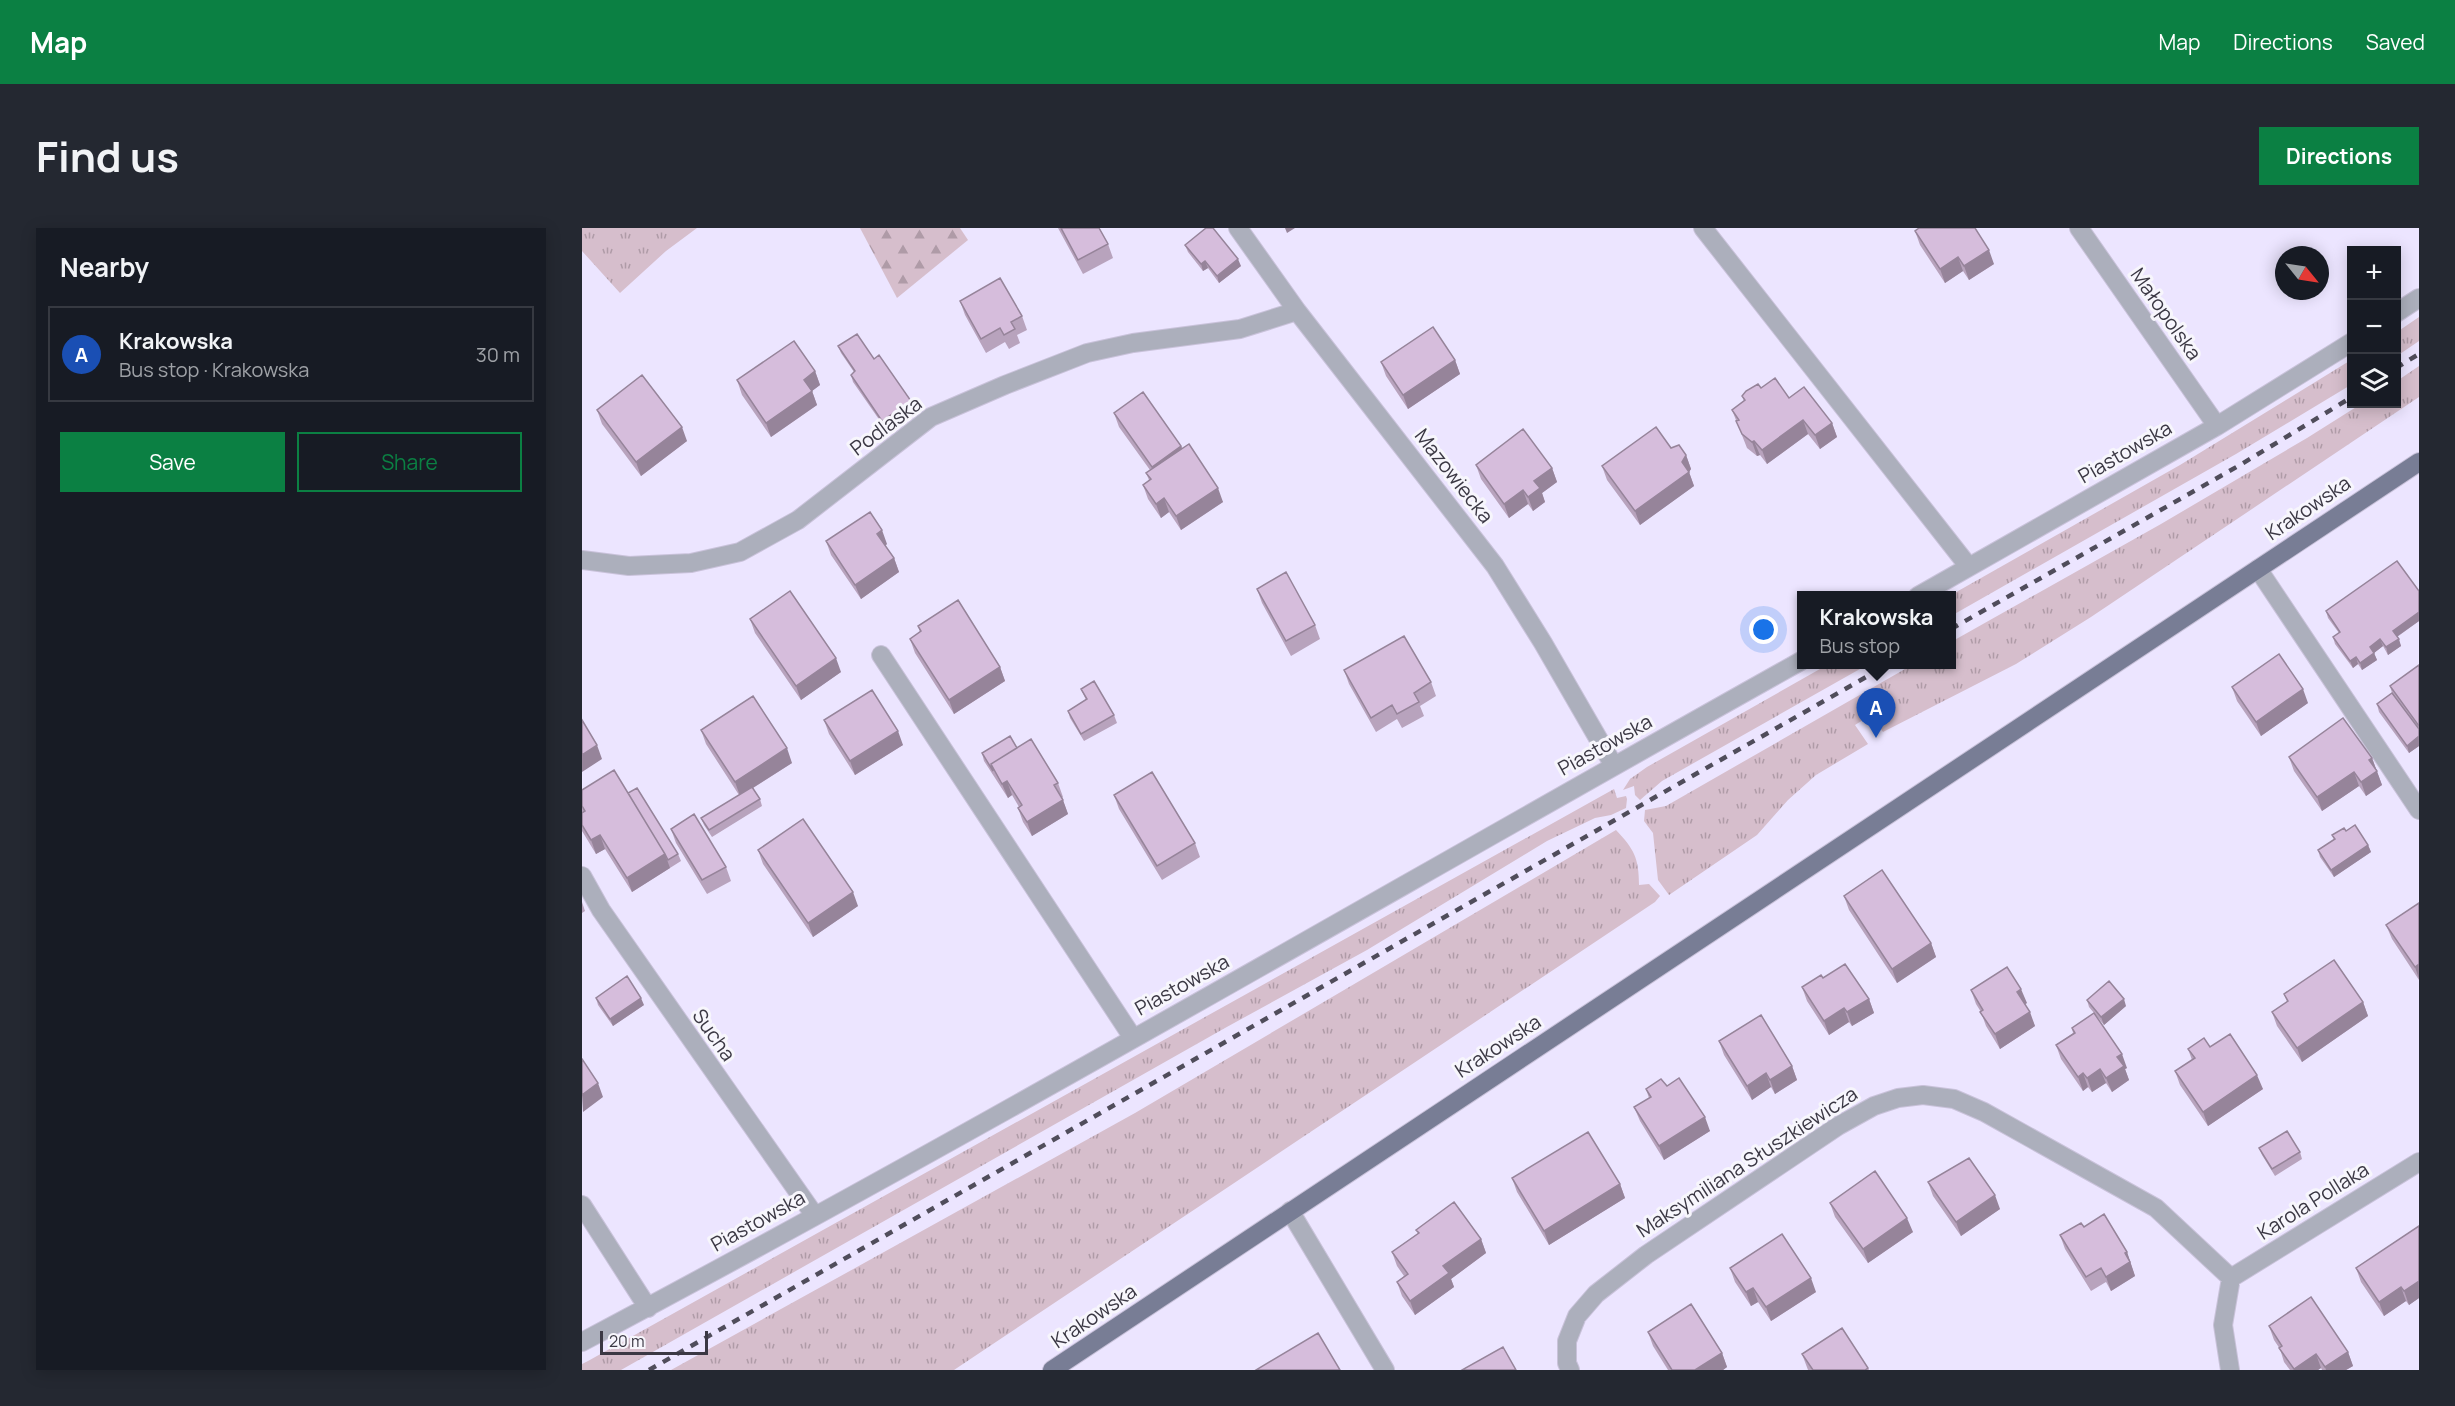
<!DOCTYPE html>
<html lang="en">
<head>
<meta charset="utf-8">
<style>
	:root { --surface:#171b24; --page:#242831; --text:#f1f3f6; --muted:#9ea1a6; --line:#363941; --accent:#0b8043 }
	body { margin:0; font-family:Manrope,sans-serif; background:var(--page); color:var(--text) }
	.controls { position:absolute; right:18px; top:18px; display:grid; overflow:hidden; border-radius:0px; box-shadow:0 3px 15px #0003 }
	.controls button { width:54px; height:54px; display:grid; place-items:center; padding:0; border:0; border-bottom:2px solid var(--line); background:var(--surface); color:var(--text); font:30px sans-serif }
	.compass { position:absolute; left:1693px; top:18px; width:54px; height:54px; border-radius:50%; background:var(--surface); box-shadow:0 3px 15px #0003; rotate:120deg }
	.scale { position:absolute; left:18px; bottom:15px; width:108px; box-sizing:border-box; padding-left:6px; border:3px solid #3b3844; border-top:0; font-size:16px; line-height:21px; white-space:nowrap; color:#3b3844; -webkit-text-stroke:4px #f7f6fc; paint-order:stroke }
	.you { position:absolute; left:1182px; top:402px; width:21px; height:21px; margin:-15px; border:4px solid #fff; border-radius:50%; background:#1a73e8; box-shadow:0 0 0 9px #1a73e833 }
	.badge { display:grid; place-items:center; width:39px; height:39px; border-radius:50%; background:var(--accent); color:#fff; font-size:20px; font-weight:700 }
	.pin { position:absolute; translate:-50% -50px; filter:drop-shadow(0 2px 3px #0008) }
	.pin::after { content:''; position:absolute; top:32px; width:21px; height:18px; background:inherit; clip-path:polygon(0 0,100% 0,50% 100%) }
	.popup { position:absolute; left:1215px; top:363px; width:159px; height:78px; box-sizing:border-box; display:grid; place-content:center; border-radius:0px; background:var(--surface); filter:drop-shadow(0 2px 4px #0005); font-size:20px; white-space:nowrap; color:var(--muted) }
	.popup b { font-size:22px; color:var(--text) }
	.popup::after { content:''; position:absolute; left:50%; top:100%; margin-left:-12px; border:12px solid transparent; border-top-color:var(--surface) }
	.list { margin:0; padding:0; list-style:none }
	h2 { display:flex; justify-content:space-between; align-items:center; height:78px; margin:0; padding:0 24px; font-size:26px }
	h2 small { font-size:20px; font-weight:400; color:var(--muted) }
	.list li { display:grid; grid-template-columns:39px 1fr auto; gap:18px; align-items:center; box-sizing:border-box; height:96px; margin:0 12px 12px; padding:0 12px; border:2px solid var(--line); border-radius:0px }
	.list b { display:block; font-size:22px; white-space:nowrap }
	.list p { margin:0; font-size:20px; white-space:nowrap; color:var(--muted) }
	.list em { font-size:20px; font-style:normal; color:var(--muted) }
	.actions { display:flex; gap:12px; padding:18px 24px }
	.actions a { flex:1; padding:14px 0; border:2px solid var(--accent); border-radius:0px; text-align:center; font-size:21px; color:var(--accent) }
	.actions .main { background:var(--accent); color:#fff }
	.icon { flex:none; width:33px; height:33px; fill:none; stroke:currentColor; stroke-width:2; stroke-linecap:round; stroke-linejoin:round }
	.map { position:relative; flex:none; width:1837px; height:1142px; overflow:hidden; border-radius:0px }
	header { display:flex; align-items:center; gap:36px; box-sizing:border-box; height:84px; padding:0 30px; background:var(--accent); color:#fff }
	header strong { font-size:28px }
	nav { display:flex; gap:33px; margin-inline-start:auto; font-size:21px }
	.intro { display:flex; align-items:center; justify-content:space-between; box-sizing:border-box; height:144px; padding:0 36px }
	h1 { margin:0; font-size:42px }
	.button { padding:15px 27px; border-radius:0px; background:var(--accent); color:#fff; font-size:21px; font-weight:700 }
	main { display:flex; gap:36px; padding:0 36px }
	aside { flex:1; background:var(--surface); border-radius:0px; box-shadow:0 3px 15px #0003 }
	.map>svg:first-child { display:block }
	.grass { fill:url(#grass-tufts) }
	.forest { fill:url(#forest-firs) }
	.lines { fill:none; stroke-linecap:round; stroke-linejoin:round }
	.minor-casing { stroke:#c9c2da; stroke-width:20 }
	.major-casing { stroke:#c9c2da; stroke-width:20 }
	.minor { stroke:#acafbc; stroke-width:18 }
	.major { stroke:#787d95; stroke-width:18 }
	.rail { stroke:#504d5b; stroke-width:4.5; stroke-dasharray:8 8; stroke-linecap:butt }
	.wall { fill:#b8a3bd }
	.shaded-wall { fill:#96849a }
	.building { fill:#d6bddc; stroke:#96849a; stroke-width:1.5 }
	.labels { text-anchor:middle; stroke-width:6; stroke-linejoin:round; paint-order:stroke }
	.street-label { font-size:20px; fill:#3b3844; stroke:#f7f6fc }
</style>
</head>
<body>
<header>
<strong>Map</strong>
<nav><a>Map</a><a>Directions</a><a>Saved</a></nav>
</header>
<div class="intro"><h1>Find us</h1><a class="button">Directions</a></div>
<main>
<aside>
<h2>Nearby<small></small></h2>
<ul class="list">
<li><span class="badge" style="background:#1a4fb4">A</span><div><b>Krakowska</b><p>Bus stop · Krakowska</p></div><em>30 m</em></li>
</ul>
<div class="actions"><a class="main">Save</a><a>Share</a></div>
</aside>
<div class="map">
<svg width="1837" height="1142" viewBox="0 0 1837 1142">
	<defs>
		<pattern id="grass-tufts" width="24" height="20" patternUnits="userSpaceOnUse" patternTransform="scale(1.5)"><rect width="24" height="20" fill="#d6becc"/><path d="M3 7l-1-3M5 7V3M7 7l1-3M15 17l-1-3M17 17v-4M19 17l1-3" fill="none" stroke="#af9ba7"/></pattern>
		<pattern id="forest-firs" width="22" height="20" patternUnits="userSpaceOnUse" patternTransform="scale(1.5)"><rect width="22" height="20" fill="#d6becc"/><path d="M5 1l3.5 6h-7zM16 11l3.5 6h-7z" fill="#af9ba7"/></pattern>
	</defs>
	<rect width="100%" height="100%" fill="#ece5ff"/>
	<!-- grass -->
	<path class="grass" d="M0,0h115l-31,23 -46,42 -38,-42z
		M1837,89v24l-22,15v-24z
		M1769,132v25l-2,1 -113,68 -285,162v-21l229,-130z
		M1837,138v31l-328,220 -75,47 -133,68 -12,-17 -16,10 13,19 -52,31 -28,25 -31,35 -88,60 -11,-15 -5,-47 -9,-12 1,-11 21,-4 246,-141 39,-1v-22l210,-118 146,-86 54,-34h35l1,-23z
		M1245,437h40l-205,116 -22,19 -5,-5 -1,-9 -11,4 7,-11 17,-12z
		M1032,561l3,9 9,-2 1,3 -1,9 -15,7 -16,3 -48,23 -180,109 -142,78 -604,342h-39v-6l6,-3z
		M1034,602c18,19 23,28 23,55l10,-1 11,12 -5,6 -701,468h-283l464,-257z"/>
	<!-- forest -->
	<path class="forest" d="M278,0h100l8,12 -71,58z"/>
	<g class="lines">
		<defs>
			<path id="minor" d="M656,0l59,83 198,255 48,77 71,123
				M1121,0l266,339
				M1497,0l138,198
				M1814,85l23,-15
				M0,332l47,6 62,-3 49,-11 58,-32 133,-103 74,-32 82,-32 46,-10 107,-14 57,-18
				M1676,341l161,241
				M1336,368l299,-170 135,-84
				M299,427l252,383
				M0,648l19,34 214,306
				M0,977l66,103
				M708,983l95,159
				M1649,1050l188,-116
				M0,1114c411,-218 813,-454 1219,-681
				M988,1142l-3,-7v-22l10,-25 19,-22 50,-39 192,-129 36,-20 24,-8 25,-3 31,4 30,13 172,96 75,70 -8,47 7,45"/>
			<path id="major" d="M470,1142l1367,-908"/>
		</defs>
		<!-- minor casing -->
		<use href="#minor" class="minor-casing"/>
		<!-- major casing -->
		<use href="#major" class="major-casing"/>
		<!-- minor -->
		<use href="#minor" class="minor"/>
		<!-- major -->
		<use href="#major" class="major"/>
		<!-- rail -->
		<path class="rail" d="M1814,140l23,-14
			M1369,401l289,-164 112,-68
			M67,1142l1240,-706"/>
	</g>
	<!-- wall -->
	<path class="wall" d="M476,0h41l9,16 5,14 -30,16z
		M1333,3l79,33 -25,16 -6,-9 -18,12 -25,-38z
		M603,17l56,21 -22,17 -11,-15 -5,3 -15,-19z
		M378,73l62,15 5,14 -10,5 3,8 -11,6 -4,-7 -19,11 -21,-38z
		M256,118l36,13 37,42 2,8 -28,19 -32,-46 -2,-7 3,-3 -13,-19z
		M873,132l5,14 -52,35 -22,-33 -5,-14z
		M233,143l5,14 -8,6 5,14 -46,32 -29,-42 -5,-15z
		M1179,160l28,10 43,25 5,14 -17,12 -12,-15 -41,30 -7,-9 -3,1 -10,-8 -15,-38 12,-9 -2,-5z
		M15,182l90,31 -46,35 -39,-52z
		M532,185l67,33 42,56 -42,28 -12,-18 -8,6 -13,-19 -5,-14 6,-5 -3,-7 4,-3 -31,-43z
		M1089,220l15,7 5,14 -2,3 5,14 -54,39 -33,-45 -5,-14z
		M894,237l76,3 5,14 -15,11 3,9 -12,9 -5,-7 -19,14 -28,-39z
		M244,313l61,3 -2,2 9,12 5,14 -38,27 -30,-44z
		M675,361l58,36 5,14 -29,17 -29,-53z
		M1744,383l93,10 -22,16 4,9 -13,9 -5,-9 -9,7 3,7 -15,10 -4,-6 -5,4 -18,-24 -2,-7 6,-4 -11,-15z
		M168,391l91,53 -40,28 -46,-67z
		M336,398l82,41 5,14 -51,33 -39,-61 -5,-14 10,-7z
		M1837,437v81l-10,7 -30,-41 -2,-8 15,-11 -2,-7z
		M762,442l87,12 5,14 -16,10 4,10 -22,12 -5,-9 -21,13 -27,-48z
		M1650,459l76,16 -47,33 -24,-35z
		M499,461l33,26 3,8 -33,18 -14,-23 -2,-7 18,-11z
		M242,492l79,25 -48,30 -26,-41z
		M119,502l91,33 -39,25 7,11 2,7 -50,31 -8,-12 -3,-7 38,-23 -33,-51z
		M435,520l41,35 5,14 -1,1 6,16 -36,22 -9,-14 -5,-14 1,-1 -7,-12 -4,3 -24,-37 -2,-8z
		M1707,529l83,1 10,27 -16,11 -7,-10 -37,25 -28,-40z
		M0,562l46,3 50,61 3,7 -49,31 -27,-43 -9,5 -14,-23z
		M532,567l81,48 5,14 -38,23 -43,-71z
		M89,601l55,38 5,14 -24,13 -31,-51z
		M1764,603l22,14 3,7 -37,25 -14,-20 -2,-7 16,-10 -2,-5z
		M176,622l100,56 -45,31 -50,-73z
		M1262,668l87,47 5,14 -39,26 -48,-73z
		M0,674l3,9 -3,2z
		M1837,675v77l-27,-41 -6,-14z
		M1241,750l46,21 5,14 -22,13 -3,-4 -20,13 -22,-34 -5,-14z
		M1389,762l56,13 -2,1 10,22 -35,23 -14,-23 -5,-14 -5,-8z
		M1702,766l79,8 5,14 -66,46 -25,-36 -5,-14 15,-10z
		M14,770l48,7 -31,21 -15,-21z
		M1505,772l39,6 -22,19 -15,-18z
		M1490,800l55,40 -2,1 4,11 -17,12 -6,-9 -14,9 -4,-5 -5,4 -22,-32 -5,-14 17,-12z
		M1137,813l73,25 5,14 -22,14 -4,-7 -19,13 -28,-45z
		M1628,819l53,42 -55,37 -28,-41 -5,-14 17,-11 -4,-11z
		M1085,858l43,45 -46,29 -24,-39 -6,-14 15,-9 -3,-9z
		M1677,920l41,4 2,7 -27,17 -13,-21z
		M930,950l108,6 5,14 -76,47 -32,-53z
		M1346,954l72,27 -39,27 -28,-40z
		M1248,975l83,29 -45,31 -33,-46z
		M1837,998v72l-10,7 -3,-4 -22,15 -23,-34 -5,-14z
		M1502,999l43,25 8,24 -24,15 -5,-9 -15,9 -26,-42 -5,-14z
		M834,1002l65,9 5,14 -35,26 3,8 -39,28 -13,-19 -5,-14 7,-6 -7,-10 -5,-14 26,-19z
		M1148,1040l86,24 -45,29 -13,-19 -7,4 -16,-24z
		M1687,1098l79,26 5,14 -7,4h-24l-1,-2 -3,2h-28l-6,-8 -4,-13 -6,-9z
		M1066,1104l74,21 5,14 -4,3h-55l-15,-24z
		M1220,1126l66,14 1,2h-61z"/>
	<!-- shaded-wall -->
	<path class="shaded-wall" d="M703,0h10l-8,5z
		M1407,22l5,14 -25,16 -5,-14z
		M1376,29l5,14 -18,12 -5,-14z
		M656,31l3,7 -22,17 -2,-7z
		M623,33l3,7 -5,3 -2,-7z
		M873,132l5,14 -52,35 -5,-14z
		M233,143l5,14 -8,6 5,14 -46,32 -5,-14 38,-43z
		M329,173l2,8 -28,19 -3,-7z
		M1221,192l5,14 -41,30 -5,-14z
		M1250,195l5,14 -17,12 -5,-14z
		M100,199l5,14 -46,35 -5,-14z
		M1172,213l6,14 -3,1 -5,-14z
		M599,218l5,14 -29,21 -5,-14z
		M1104,227l5,14 -2,3 5,14 -54,39 -5,-14 47,-49z
		M970,240l5,14 -15,11 3,9 -12,9 -5,-14 6,-16z
		M636,260l5,14 -42,28 -5,-14z
		M941,262l5,14 -19,14 -5,-14z
		M582,270l5,14 -8,6 -5,-14z
		M300,302l5,14 -5,4 -5,-14z
		M312,330l5,14 -38,27 -6,-14z
		M1837,384v9l-24,17 -2,-7z
		M1798,411l3,7 -9,7 3,7 -15,10 -2,-7 10,-16z
		M1817,411l2,7 -13,9 -2,-8z
		M1774,429l2,7 -5,4 -3,-7z
		M254,430l5,14 -40,28 -5,-14z
		M418,439l5,14 -51,33 -5,-14z
		M1721,461l5,14 -47,33 -5,-14z
		M316,503l5,14 -48,30 -5,-14z
		M1837,508v10l-10,7 -2,-7z
		M15,517l5,14 -20,13v-17z
		M205,520l5,15 -52,33 -5,-14z
		M1790,530l10,27 -16,11 -5,-14 8,-22z
		M1772,544l5,14 -37,25 -5,-14z
		M425,553l5,14 -4,3 -6,-14z
		M481,572l5,14 -36,22 -5,-14z
		M18,607l5,14 -9,5 -5,-14z
		M1786,617l3,7 -37,25 -3,-7z
		M83,626l5,14 -38,24 -5,-14z
		M271,664l5,14 -45,31 -5,-14z
		M1349,715l5,14 -39,26 -5,-14z
		M1837,736v15l-4,-12z
		M1439,761l6,14 -5,3 -5,-14z
		M59,770l3,7 -31,21 -3,-7z
		M1287,771l5,14 -22,13 -5,-14z
		M1542,771l2,7 -22,19 -3,-8z
		M1781,774l5,14 -66,46 -5,-14z
		M1262,780l5,14 -20,13 -5,-14z
		M1448,784l5,14 -35,23 -5,-15z
		M1540,826l5,14 -2,1 4,11 -17,12 -6,-14 11,-21z
		M1210,838l5,14 -22,14 -5,-14z
		M1518,841l6,14 -14,9 -5,-14z
		M1184,845l5,14 -19,13 -5,-14z
		M1501,845l5,14 -5,4 -5,-14z
		M1675,847l6,14 -55,37 -5,-14z
		M16,855l5,14 -20,15 -1,-17z
		M1123,889l5,14 -46,29 -5,-14z
		M1038,956l5,14 -76,47 -5,-14z
		M1413,967l5,14 -39,27 -5,-14z
		M1325,990l6,14 -45,31 -5,-14z
		M899,1011l5,14 -35,26 3,8 -39,28 -5,-14 33,-35z
		M1545,1024l8,24 -24,15 -5,-14 19,-24z
		M1229,1050l5,14 -45,29 -5,-14z
		M1837,1053v17l-10,7 -5,-14z
		M1819,1059l5,14 -22,15 -5,-14z
		M1171,1060l5,14 -7,4 -5,-14z
		M1766,1124l5,14 -7,4h-20l-1,-3z
		M1140,1125l5,14 -4,3h-28z
		M1734,1126l5,14 -3,2h-24v-1z"/>
	<!-- building -->
	<path class="building" d="M479,0h38l9,16 -30,16z
		M624,0h7l25,31 -21,17 -12,-15 -4,3 -16,-19z
		M1337,0h56l14,22 -25,16 -6,-9 -18,12 -25,-38z
		M418,50l22,38 -11,6 4,7 -11,6 -4,-7 -19,11 -21,-38z
		M851,99l22,33 -52,35 -22,-33z
		M275,106l17,25 5,-4 32,46 -29,20 -31,-46 4,-4 -17,-25z
		M212,113l21,30 -11,9 8,11 -46,32 -29,-43z
		M60,147l40,52 -46,35 -39,-52z
		M1193,150l14,20 15,-11 28,36 -17,12 -12,-15 -41,30 -8,-9 -2,1 -10,-8 -6,-13 3,-1 -7,-10 13,-10 -3,-4 4,-5 12,-7 3,4z
		M561,164l38,54 -29,21 -38,-54z
		M1074,199l15,21 8,-3 7,10 -4,7 7,10 -54,39 -33,-45z
		M941,201l29,39 -18,13 6,7 -12,9 -5,-7 -19,14 -28,-39z
		M607,216l29,44 -42,28 -12,-18 -8,6 -13,-19 8,-6 -5,-6z
		M288,284l12,18 -5,4 17,24 -39,27 -29,-44z
		M1815,333l22,30v21l-26,19 6,8 -13,8 -6,-8 -10,8 4,6 -14,10 -4,-6 -6,4 -17,-24 7,-5 -14,-21z
		M704,344l29,53 -29,16 -29,-52z
		M208,363l46,67 -40,28 -46,-67z
		M376,372l42,67 -51,33 -39,-61 11,-8 -3,-5z
		M822,408l27,46 -17,11 5,9 -22,12 -5,-9 -21,13 -27,-48z
		M1697,426l24,35 -47,33 -24,-35z
		M1837,437v61l-29,-40z
		M512,453l20,34 -33,19 -13,-23 19,-12 -6,-10z
		M290,462l26,41 -48,30 -26,-41z
		M1810,465l27,36v7l-12,10 -30,-42z
		M171,468l34,52 -52,34 -34,-52z
		M1761,490l29,40 -3,2 8,11 -16,11 -7,-10 -37,25 -28,-40z
		M0,492l15,25 -15,10z
		M428,508l7,12 -26,16 2,7 -11,-18z
		M449,511l27,44 -4,2 9,15 -36,22 -9,-14 4,-3 -15,-24 -5,3 -11,-20z
		M32,542l51,84 -38,24 -27,-43 -9,5 -9,-15v-12l3,-2 -3,-5v-16z
		M570,544l43,71 -38,23 -43,-71z
		M170,559l8,12 -51,31 -8,-12z
		M55,560l41,66 -10,6 -3,-6 -37,-61z
		M112,586l32,53 -24,13 -31,-51z
		M221,591l50,73 -45,31 -50,-73z
		M1773,597l13,20 -37,25 -13,-20 17,-11 -3,-4 12,-7 2,3z
		M1300,642l49,73 -39,26 -48,-73z
		M1837,675v61l-4,3 -29,-42z
		M1752,732l29,42 -66,46 -25,-36 16,-11 -4,-7z
		M1263,736l24,35 -22,13 -3,-4 -20,13 -22,-34 19,-12 2,3z
		M1425,739l14,22 -4,3 13,20 -35,22 -15,-22 3,-2 -12,-20z
		M45,748l14,22 -31,21 -14,-21z
		M1527,753l15,18 -23,18 -14,-17z
		M1512,785l28,41 -5,3 7,9 -18,12 -6,-9 -13,9 -4,-5 -5,4 -22,-32 19,-12 -3,-5z
		M1179,787l31,51 -22,14 -4,-7 -19,13 -28,-45z
		M1648,806l27,41 -54,37 -28,-41 20,-13 -7,-9 16,-11 6,9z
		M0,831l16,24 -16,12z
		M1097,850l26,39 -46,29 -25,-39 17,-10 -5,-8 15,-10 6,7z
		M1705,903l13,21 -28,17 -13,-21z
		M1006,904l32,52 -76,47 -32,-53z
		M1387,930l26,37 -39,27 -28,-40z
		M1293,943l32,47 -44,31 -33,-46z
		M872,974l27,37 -38,27 6,7 -39,28 -13,-19 11,-8 -16,-22 27,-19 -3,-3z
		M1522,986l23,38 -2,1 5,9 -24,15 -5,-9 -15,9 -26,-42 21,-12 3,4z
		M1837,998v55l-15,10 -3,-4 -22,15 -23,-34z
		M1200,1006l29,44 -45,29 -13,-19 -7,4 -16,-24z
		M1729,1069l37,55 -23,15 -9,-13 -22,15 -15,-21 3,-2 -13,-20z
		M1109,1076l31,49 -27,17h-23l-24,-38z
		M1260,1100l26,40 -3,2h-52l-11,-16z
		M736,1105l22,37h-84z
		M921,1119l13,23h-54z"/>
	<g class="labels">
		<!-- street labels -->
		<g class="street-label">
			<text transform="translate(1584 86) rotate(55)" y="7">Małopolska</text>
			<text transform="translate(304 198) rotate(-37)" y="7">Podlaska</text>
			<text transform="translate(1543 224) rotate(-30)" y="7">Piastowska</text>
			<text transform="translate(872 248) rotate(52)" y="7">Mazowiecka</text>
			<text transform="translate(1726 280) rotate(-34)" y="7">Krakowska</text>
			<text transform="translate(1023 517) rotate(-29)" y="7">Piastowska</text>
			<text transform="translate(600 757) rotate(-29)" y="7">Piastowska</text>
			<text transform="translate(132 807) rotate(55)" y="7">Sucha</text>
			<text transform="translate(916 818) rotate(-33)" y="7">Krakowska</text>
			<text transform="translate(1165 934) rotate(-33)" y="7">Maksymiliana Słuszkiewicza</text>
			<text transform="translate(1731 973) rotate(-32)" y="7">Karola Pollaka</text>
			<text transform="translate(176 993) rotate(-29)" y="7">Piastowska</text>
			<text transform="translate(512 1088) rotate(-34)" y="7">Krakowska</text>
		</g>
	</g>
</svg>
<div class="controls">
<button>+</button>
<button>−</button>
<button><svg class="icon" aria-label="layers" viewBox="0 0 24 24"><path d="M12 4l9 5-9 5-9-5zM3 14l9 5 9-5"/></svg></button>
</div>
<svg class="compass" viewBox="-18 -18 36 36"><path d="M0-13l5 13h-10z" fill="#e53935"/><path d="M0 13l5-13h-10z" fill="#9ea1a6"/></svg>
<div class="scale">20 m</div>
<div class="you"></div>
<div class="pin badge" style="left:1294px;top:510px;background:#1a4fb4">A</div>
<div class="popup"><b>Krakowska</b>Bus stop</div>
</div>
</main>
</body>
</html>
